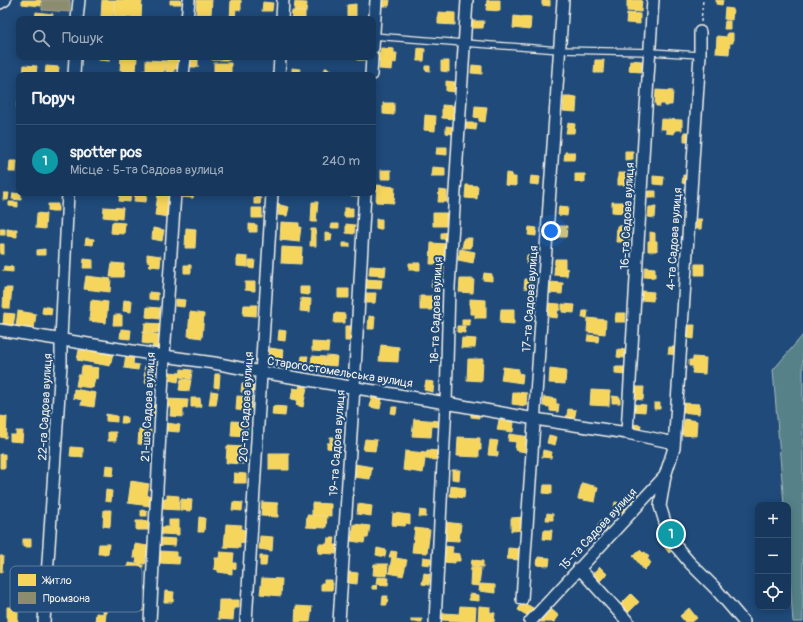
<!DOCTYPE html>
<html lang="uk">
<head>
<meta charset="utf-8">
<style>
	:root { --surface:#17385c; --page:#203f62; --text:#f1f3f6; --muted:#9eacbb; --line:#365272; --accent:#e69b98 }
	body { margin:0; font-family:Pangolin,sans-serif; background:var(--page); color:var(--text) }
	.controls { position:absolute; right:12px; bottom:12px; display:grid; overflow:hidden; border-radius:8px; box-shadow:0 2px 10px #0003 }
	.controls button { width:36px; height:36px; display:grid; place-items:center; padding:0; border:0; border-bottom:1px solid var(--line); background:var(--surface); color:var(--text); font:20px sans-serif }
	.you { position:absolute; left:551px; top:231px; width:14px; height:14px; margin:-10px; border:3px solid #fff; border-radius:50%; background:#1a73e8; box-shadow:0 0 0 6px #1a73e833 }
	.badge { display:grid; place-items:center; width:26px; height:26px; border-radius:50%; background:var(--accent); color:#fff; font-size:13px; font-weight:700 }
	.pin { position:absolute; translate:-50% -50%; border:2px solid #fff; box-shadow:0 1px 4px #0006 }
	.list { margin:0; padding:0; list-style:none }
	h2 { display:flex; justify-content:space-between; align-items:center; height:52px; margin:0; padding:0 16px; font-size:17px }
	h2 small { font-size:13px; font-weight:400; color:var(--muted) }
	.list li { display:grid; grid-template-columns:26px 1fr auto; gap:12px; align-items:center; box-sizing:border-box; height:72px; padding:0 16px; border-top:1px solid var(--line) }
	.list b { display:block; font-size:15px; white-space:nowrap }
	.list p { margin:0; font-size:13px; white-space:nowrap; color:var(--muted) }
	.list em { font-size:13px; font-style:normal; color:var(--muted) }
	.icon { flex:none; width:22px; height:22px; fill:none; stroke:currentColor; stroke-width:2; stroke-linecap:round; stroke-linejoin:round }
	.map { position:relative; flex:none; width:803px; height:622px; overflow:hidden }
	.search { position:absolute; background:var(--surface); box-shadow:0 2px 10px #0003; left:16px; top:16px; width:360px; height:44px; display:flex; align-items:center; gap:10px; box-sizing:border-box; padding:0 14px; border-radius:8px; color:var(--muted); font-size:15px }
	.panel { position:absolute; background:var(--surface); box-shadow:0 2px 10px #0003; left:16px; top:72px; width:360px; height:124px; border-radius:8px }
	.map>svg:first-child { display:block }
	.green { fill:#578188; stroke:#a6b9b8 }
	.homes { fill:#f6d55c; stroke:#f5dd86 }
	.industry { fill:#8c8c6e; stroke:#abaa93 }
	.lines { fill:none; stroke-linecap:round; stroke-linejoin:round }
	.service-casing { stroke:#f4f1e8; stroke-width:8 }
	.minor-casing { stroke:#f4f1e8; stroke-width:14 }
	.path { stroke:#f4f1e8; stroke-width:1.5; stroke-dasharray:3 3; stroke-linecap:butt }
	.service { stroke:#1f4a7a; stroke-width:5.5 }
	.minor { stroke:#1f4a7a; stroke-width:11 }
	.labels { text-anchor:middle; stroke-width:4; stroke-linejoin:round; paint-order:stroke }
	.street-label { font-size:12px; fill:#f4f1e8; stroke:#1f4a7a }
	.key { fill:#1f4a7a; stroke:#5f7c9b; stroke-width:1 }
	.key-label { font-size:11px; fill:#f4f1e8 }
</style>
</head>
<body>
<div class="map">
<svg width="803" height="622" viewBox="0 0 803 622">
	<rect width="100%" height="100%" fill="#1f4a7a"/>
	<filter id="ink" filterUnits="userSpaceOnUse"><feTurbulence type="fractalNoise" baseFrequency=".025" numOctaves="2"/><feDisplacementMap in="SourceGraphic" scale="8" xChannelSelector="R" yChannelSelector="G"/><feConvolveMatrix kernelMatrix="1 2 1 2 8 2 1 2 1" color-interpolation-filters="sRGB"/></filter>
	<g filter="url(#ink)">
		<!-- green -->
		<path class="green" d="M803,335v287h-10l-5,-67v-50h-4l-11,-135z"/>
		<!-- homes -->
		<path class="homes" d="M22,0h19v6l-19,-2z
			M102,0h12l-1,17h-12z
			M114,0h28l-1,18 -27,-1z
			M170,0h11v4h-11z
			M197,0h15l-1,14h-15z
			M231,0h10v10l-5,-1 -1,10h-5z
			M379,0h11l-1,6h-10z
			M487,0h13v11l-14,-1z
			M542,0h8v6l-8,-1z
			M627,0h15l-1,12 -14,-1z
			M716,0h7l-1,5 -6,-1z
			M263,2l10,1 -1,8h-10z
			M295,2l12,1 -1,9 -12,-1z
			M356,4v12h-9v-11z
			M725,8l8,1 -1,11 -8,-1z
			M292,11l13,1v7h-14z
			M36,12l17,2 -1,5h-17z
			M438,12l17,1v12l-17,-1z
			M627,13l13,1v10l-14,-1z
			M514,16l17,2 -1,12 -17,-2z
			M470,21h14l-1,7h-13z
			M725,21h5v8h-6z
			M727,33h6v10h-3l-1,11 -13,-1 1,-17 10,1z
			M381,48l13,1v4h3l-1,10 -3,-1 -1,8 -13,-1 1,-8h-3v-9l3,1z
			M418,48l7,1 -1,12h-7z
			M98,57h12v4l-12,-1z
			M121,57l16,1 -1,13h-6v1h-8l1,-2h-3z
			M212,57h18v3h-18z
			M357,57h7v3h-7z
			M167,58l14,1 -1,10h-6v4l-8,-1z
			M198,59v8h-8v-7z
			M146,60l20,1 -1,10h-2v4h-20v-5h3z
			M595,60h9l-1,13h-9z
			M630,60l12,1 -1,11 -12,-1z
			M441,61h8v11l-8,-1z
			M214,63h17v12h-42v-1h25z
			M24,65l13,1 -1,9h-13z
			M472,65l10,1v8l-11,-1z
			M46,66l13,1 -1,8h-13z
			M425,66h5v5l-5,-1z
			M292,68l8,1 -1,6h-7z
			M325,68h3v1l3,1 -1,5h-6z
			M446,81l9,1 -1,10 -8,-1z
			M656,90l17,1 -1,14h-4v1h-3v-2h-5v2h-4v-2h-1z
			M564,97h13l-1,15 -13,-1z
			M17,101h2v9h-2z
			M383,103h11v12l-11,-1z
			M442,105l13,1v13l-13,-1z
			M475,106l12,1 -2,15 -6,-1v-3l-5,-1z
			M425,115l11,1 -1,15 -11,-1z
			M661,119l21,1v10h-7l-1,4 -8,-1v-4h-6z
			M466,123h11l-1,7 -10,-1z
			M568,123l7,1 -1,9h-8z
			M446,126l8,1 -1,7 -7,-1z
			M684,132h6v10h-6z
			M437,147h10v8l-11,-1z
			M625,151h8v8l-8,1z
			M565,152h10l-1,8h-10z
			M10,161h7l-1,11h-7z
			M432,167l13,1v8h-14z
			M381,170h10v9h-10z
			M506,173l6,1v3h4v9l-11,-1z
			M618,173h10v12h-10z
			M575,174h10v8h-10z
			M683,175h4l-1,9 -4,-1z
			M531,176l9,1 -1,8 -9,-1z
			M653,176l11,1 -1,8 -10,-1z
			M377,185l18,2 -1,16 -18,-1z
			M466,185l12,1 -1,13 -12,-1z
			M439,190l8,1v11h-9z
			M648,191h8v7l-8,-1z
			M4,193h5l-1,7h-5z
			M13,193l8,1v6l-9,-1z
			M120,193h11l-1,9 -11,-1z
			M135,193h12l-1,9 -12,-1z
			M181,193h13l-1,5 -12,-1z
			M342,193h16l-1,3 -15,-1z
			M158,194l13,1 -3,22 -13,-2z
			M254,197l7,1 -1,6h-6z
			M9,202h9v5l-9,-1z
			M312,202h6l-2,20h-5z
			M612,202h12l-1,11 -11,-1z
			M275,203l5,1v1l9,2 -2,9 -9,-1 1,-6 -4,-1z
			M48,204h10v7h-10z
			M559,206l9,1 -1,9 -9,-1z
			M104,207l19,1 -1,11 -19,-2z
			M649,207h7l-1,11 -7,-1z
			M252,208h10v10h-10z
			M344,208h9v9h-9z
			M37,213l9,1 -1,15 -9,-1z
			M433,213h14v13h-14z
			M376,219h6v10h-6z
			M696,219h6l-1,10h-5z
			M112,222l13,1 -1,11 -13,-1z
			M281,222l18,1v4h2l-2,15 -19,-2z
			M249,224l8,1v7h-8z
			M332,224h7v4h-8z
			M346,224l9,1 -1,9 -8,-1z
			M557,226h10l-1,11h-9z
			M617,226h12v16h-13z
			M529,227l8,1 -1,8 -8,-1z
			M153,228l11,2 -2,11 -10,-2z
			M186,228l10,1 -1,19h-10z
			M0,229h5v6h-5z
			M7,229h10v8l-10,-1z
			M311,229h5v17h-6z
			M451,232l1,7h-11v-6z
			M650,232l5,1v8h2v10h-9v-10h2z
			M325,233l7,1 -1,7 -6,-1z
			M86,238l8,1 -1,6 -8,-1z
			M464,238h8l-1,10h-9z
			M343,243h7v4h-7z
			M431,243l16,1 -1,14h-8v6h-8z
			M0,244h4v10h-4z
			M282,247l20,1 -1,16 -20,-1z
			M45,249v6h-8v-5z
			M460,249l15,3 -2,11 -15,-3z
			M147,254l14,2 -1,11 -11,-1 1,-4 -3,-1z
			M527,255h9l-1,10 -9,-1z
			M237,256l11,1v10l-11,-1z
			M84,259l9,1v8h-10z
			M555,259h10v9l3,1 -1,7 -13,-1z
			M249,260h6l-1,9 -5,-1z
			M112,263l12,1 -1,13h-13z
			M409,263h11v7h-11z
			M695,264h9v11h-9z
			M184,265h7v8h-7z
			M4,266l9,1v5l-10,-1z
			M370,266l16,1 -1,9 -16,-1z
			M645,267l10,1v10l-11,-1z
			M484,273l8,1v7l-9,-1z
			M86,276l25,3 -1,13 -26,-3z
			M364,279l18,1 -1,9 -17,-1z
			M460,279h14l-1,14 -14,-1z
			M525,279l8,1 -1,9 -8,-1z
			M432,280h10l-1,8 -10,-1z
			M245,282h10v9l-10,-1z
			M549,282l14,1 -1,11 -14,-1z
			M300,287h9v8l-9,-1z
			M4,288h8l-2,20h-7z
			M338,289h11v9h-11z
			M642,291l12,1 -1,9 -12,-1z
			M149,292l9,1v7l-9,-1z
			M366,293h10l-1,10h-9z
			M420,296h16v14h-16z
			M301,298l10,1 -1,13 -10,-1z
			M176,299l9,1 -1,7 -9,-1z
			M470,299l16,1v18h-11v-4h-5z
			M91,300l17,2 -2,21 -17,-2z
			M124,300l8,1 -1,11 -8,-1z
			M546,303l14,1v6h-2l-1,8 -8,-1v-3h-4z
			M562,304l13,1 -1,8 -12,-1z
			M244,305h13l-1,11 -13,-1z
			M43,306l9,2 -1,7 -9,-2z
			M147,307l13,1 -1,11 -13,-2z
			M501,309h13v15l-14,-1z
			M18,311l18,3 -2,15 -18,-3z
			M583,311h5l-1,7h-5z
			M190,312l14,2 -2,24 -14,-2z
			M4,313l11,1 -2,12 -10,-2z
			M335,313l10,1v9h-11z
			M616,313h10l-1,9h-10z
			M114,315h8v10h-9z
			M369,316l6,1 -1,12h-6z
			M588,318l18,2 -1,14 -18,-2z
			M462,319h8v6h-8z
			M145,323l19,1 -1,9 -19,-1z
			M688,325h7l-1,14 -7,-1z
			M345,326h7l-1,15h-6z
			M457,326h8v7l-8,-1z
			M121,329l10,1 -1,9 -10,-1z
			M279,330l7,1 -1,10 -7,-1z
			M143,332l18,3 -2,11 -17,-3z
			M588,335l11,1 -1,6 -11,-1z
			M462,338l14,1 -1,9h-14z
			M312,342l17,1 -1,9 -16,-1z
			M153,345l8,2 -1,5 -8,-2z
			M381,345l18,2 -1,15 -19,-1z
			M83,347l30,6 -3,13 -33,-6 2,-10 3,1z
			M669,347h10v8l-11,-1z
			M270,348l13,2 -1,10 -13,-2z
			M618,349l7,1 -1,8 -7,-1z
			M126,354l8,1 -1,9 6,1 -1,5 -14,-2z
			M302,356h6l-2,11h-6z
			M312,356l13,1 -1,16 -14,-2z
			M326,356l11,1 -1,9 -11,-1z
			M693,357l13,1 -1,16 -13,-1 1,-7h-4v-6h4z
			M468,359h15l-1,22 -15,-1z
			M146,363l14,2 -2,8 -14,-3z
			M82,366l17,2 -2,11 -2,-1 -2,10 -17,-2 2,-11h3z
			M503,367l16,2 -1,4 5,1 -1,9 -21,-3z
			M615,367h10v8l-10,-1z
			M181,369l11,1 -1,9 -11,-2z
			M550,369l16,2 -1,13 -16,-1z
			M145,372h10l-1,12 -9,-1 1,-6 -2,-1z
			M170,372l10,1 -2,9 -10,-2z
			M215,374h5l-1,14 -5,-1z
			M181,379l10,1 -2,11 -10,-1z
			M426,381l8,1 -1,10 -9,-2z
			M242,383l12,1 -1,9 -12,-1z
			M300,385l7,2 -4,20 -7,-2 1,-5 -6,-1 2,-11 6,1z
			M635,387h9l-1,13 -9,-1z
			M74,389l22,4 -2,14 -13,-2 1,-5 -9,-2z
			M591,390l19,1 -1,15 -19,-1z
			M211,391l7,1 -2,13h-7z
			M513,392l14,1 -1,13 -14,-2z
			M237,396l15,1 -1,14 -15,-1z
			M612,396l8,1v6h-8z
			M372,397l10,2 -2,10 -10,-2z
			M544,397l12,2v5h3l-1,8 -8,-1v-4l-7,-1z
			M191,398h9l1,9h-10z
			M167,399l21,1 -1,8h-4v9l-13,-1 1,-9h-4z
			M654,403h6v6h-6z
			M682,403l18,1 -1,10 -18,-2z
			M634,404l12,1 -1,7 -12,-1z
			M147,405l12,1v12l-13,-1z
			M273,406l13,1 -1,9 -13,-1z
			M392,407h5l-1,7 -5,-1z
			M568,409l8,1 -2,11 -8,-1z
			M471,413h8v5l-8,-1z
			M106,414l11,2v6l-11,-1z
			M0,416l7,1 -1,21 -6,-1z
			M122,416l5,1v6h-6z
			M414,419l26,2v6l-8,-1 -1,11 -19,-1z
			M684,419l13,2 -1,15 -14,-1z
			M499,420l15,2 -1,10 -16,-2z
			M232,421l16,1 -1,15 -16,-1z
			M167,423l13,2 -1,7 -13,-1z
			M631,424l10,1 -1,7 -9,-1z
			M139,429l12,1 -2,15 -11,-1z
			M16,431h7l-1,11 -12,-1v-6h6z
			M108,432h8v9h-8z
			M509,434l22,3 -1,7h-4l-1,8 -10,-2 1,-8 -8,-1z
			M549,435l8,2 -2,8 -8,-2z
			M330,437h4v12l-7,-1v-5h3z
			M458,437l22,1v6h1v6h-2v7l-22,-1z
			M365,439l12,1 -2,11 -12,-1z
			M490,440l8,1 -2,10 2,1v4l-10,-1z
			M227,446l18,1 -1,17 -18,-1z
			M71,447l12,1v9l-13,-1z
			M427,450l11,1 -1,9 -11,-1z
			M543,450l9,2 -1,6 -9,-1z
			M405,451l21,2 -3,20 -20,-3z
			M269,453h20v17h-20z
			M0,454h5v14h-5z
			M355,464l17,3 -2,12 -17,-2z
			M106,465l8,1 -1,10 -8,-1z
			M452,470h8l-1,10 -7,-1z
			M234,473l12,1v9h-12z
			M131,481l18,3 -2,11 4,1 -1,10 -22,-3z
			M582,483l16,4 -3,15 -17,-3z
			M544,485h8v9l-9,-1z
			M451,486l14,2 -1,10 -14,-2z
			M106,490l6,1 -1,11 -6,-1z
			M636,490l6,7 -9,7 -5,-7z
			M167,495l12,1v14l-17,-1v-11l5,1z
			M181,499l11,1 -1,11 -11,-1z
			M233,502l10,1 -1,8 -10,-1z
			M262,502l16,1v14l-17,-1z
			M615,502l12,2 -2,10 -12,-2z
			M312,503l19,1v12l-19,-1z
			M358,504l14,2 -1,10 -14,-2z
			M104,510h7l-1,17 -7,-1z
			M141,510l6,1v5h-6z
			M420,510l6,1v6h-7z
			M393,513l17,2v9l-4,-1 -1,3 -13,-1z
			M547,513l6,1v6h-7z
			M307,515l20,1 -1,12 -20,-1z
			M199,517l6,1 -1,14h-6z
			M525,517v13l-14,1v-13z
			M169,520h10v15l-18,-1v-7h8z
			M601,520l7,3 -3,7 -8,-3z
			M136,521h14l-1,9h-13z
			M444,522l17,2 -2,17 -17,-1z
			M226,524l16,1 -1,4 5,1 -1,13 -5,-1v6l-16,-1z
			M354,524l16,2 -2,12h-3l-1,5 -13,-2z
			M415,528l15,2 -3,23 -15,-1z
			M544,530h8l-1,10 -8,-1z
			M260,536l13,1 -1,14 -13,-2z
			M160,538l16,1 -1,7 -15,-1z
			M328,538h7l-1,7h3l-1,9 -18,-1 1,-9h8z
			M23,539h8v8h-8z
			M669,541l5,8 -5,4 -6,-8z
			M99,544h10l-1,10h-10z
			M135,544l13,2 -3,18 -9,-1 1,-5h-4z
			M444,546l9,1 -1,6 8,1v7h-5v2l-12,-1z
			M377,548l9,2 -1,7 -9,-2z
			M508,548l12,1v11l-13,-1z
			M640,550l3,3 2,-1 4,5 -2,1 4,5 -7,7 -11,-14z
			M160,551l16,1v5h4l-1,7 -20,-1z
			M391,551l6,1 -1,6 11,2 -4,16 -14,-3 3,-16h-3z
			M220,552l14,1 -1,10h3v6h-4v5l-14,-2v-2l-4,-1 1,-11h4z
			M0,556h3l-1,16h-2z
			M260,556h7l-1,10h-6z
			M423,557l8,1 -1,7 -8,-1z
			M538,557l12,1 -1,8 -12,-1z
			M472,560l11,1v6l-12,-1z
			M128,563l15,2 -1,10 -15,-2z
			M374,564h14l-1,12 -14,-1z
			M471,567l10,1 -2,18 -9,-1z
			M600,567l7,7 -8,8 -7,-8z
			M349,572l9,1 -1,11 -9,-1z
			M424,573l6,1 -1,11 -7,-1z
			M377,577l12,1 -1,7 -12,-1z
			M262,578l20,1 -1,17 -21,-2z
			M324,580h7v3h2l-1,7h-11v-7h3z
			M480,584l15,1v8l-16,-2z
			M377,585v4h-5v-3z
			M165,591l9,1 -1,10h-9z
			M469,594l10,1v6l-10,-1z
			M631,594l8,8 -12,12 -8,-8z
			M383,596h5l-1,9h-5z
			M219,600h20v8h-5l-1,12 -15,-1z
			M134,602l9,1v8l-9,-1z
			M522,602l13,7 -5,8 -12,-7z
			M296,606l16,1 -2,15h-15z
			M460,606l16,1 -1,15 -33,-2 1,-7 16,1z
			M479,606l11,1v5l5,1 -1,9h-16z
			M7,607h11v15h-11z
			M103,608h4v5h-4z
			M550,608l9,8 -5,6h-16z
			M689,608l8,10 -5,4h-7l-5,-6z
			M96,613l10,1 -1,8h-10z
			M411,619h11v3h-11z"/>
		<!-- industry -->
		<path class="industry" d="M42,0h28v12l-28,-2z"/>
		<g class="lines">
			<defs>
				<path id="service" d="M373,36l91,7 96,7 90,2 50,3"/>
				<path id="minor" d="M0,3l5,-3
					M77,19l2,-19
					M187,19l2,-19
					M282,19l1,-19
					M373,48l3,-48
					M74,75l1,-18
					M183,75l2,-18
					M279,75l1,-18
					M371,75l1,-18
					M0,330l164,26 50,7 47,9 185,31 89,16 92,14 43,9 4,6
					M627,433l17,-293 9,-140
					M665,476l-5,30 9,29 5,9 15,18 26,26 29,34
					M579,568l49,54
					M522,599l41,-599
					M44,622l17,-258v-25l7,-146
					M150,622l14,-266 11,-163
					M246,622l26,-429
					M339,622l15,-235 11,-194
					M435,622l11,-219 3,-116 18,-287
					M530,622l135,-146 9,-28 26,-393v-23"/>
			</defs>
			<!-- service casing -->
			<use href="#service" class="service-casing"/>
			<!-- minor casing -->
			<use href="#minor" class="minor-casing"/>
			<!-- path -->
			<path class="path" d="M701,22l2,-22"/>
			<!-- service -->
			<use href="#service" class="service"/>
			<!-- minor -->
			<use href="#minor" class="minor"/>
		</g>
	</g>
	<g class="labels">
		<!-- street labels -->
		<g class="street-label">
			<text transform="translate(627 216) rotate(-87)" y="4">16-та Садова вулиця</text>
			<text transform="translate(674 239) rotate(-86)" y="4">4-та Садова вулиця</text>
			<text transform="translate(530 299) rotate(-86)" y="4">17-та Садова вулиця</text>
			<text transform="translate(436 310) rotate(-88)" y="4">18-та Садова вулиця</text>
			<text transform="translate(340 372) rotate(9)" y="4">Старогостомельська вулиця</text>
			<text transform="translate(45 407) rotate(-87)" y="4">22-га Садова вулиця</text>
			<text transform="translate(148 407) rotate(-87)" y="4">21-ша Садова вулиця</text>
			<text transform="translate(246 407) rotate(-87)" y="4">20-та Садова вулиця</text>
			<text transform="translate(337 443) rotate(-86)" y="4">19-та Садова вулиця</text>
			<text transform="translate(598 529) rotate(-47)" y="4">15-та Садова вулиця</text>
		</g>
	</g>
	<!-- legend -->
	<rect x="10" y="566" width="132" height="46" rx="6" class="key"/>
	<rect x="18" y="574" width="18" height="12" fill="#f6d55c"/>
	<rect x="18" y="592" width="18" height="12" fill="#8c8c6e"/>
	<g class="key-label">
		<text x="43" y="584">Житло</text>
		<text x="43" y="602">Промзона</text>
	</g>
</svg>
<div class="controls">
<button>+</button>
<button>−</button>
<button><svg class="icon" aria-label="locate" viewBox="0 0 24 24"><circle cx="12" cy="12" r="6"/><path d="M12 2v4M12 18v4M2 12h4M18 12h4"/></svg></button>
</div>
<div class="you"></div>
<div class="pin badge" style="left:671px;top:534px;background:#0f9aa8">1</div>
<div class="search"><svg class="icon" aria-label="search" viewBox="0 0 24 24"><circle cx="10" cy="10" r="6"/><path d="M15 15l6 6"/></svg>Пошук</div>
<section class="panel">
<h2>Поруч<small></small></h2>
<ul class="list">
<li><span class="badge" style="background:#0f9aa8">1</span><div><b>spotter pos</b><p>Місце · 5-та Садова вулиця</p></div><em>240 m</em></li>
</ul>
</section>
</div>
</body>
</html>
